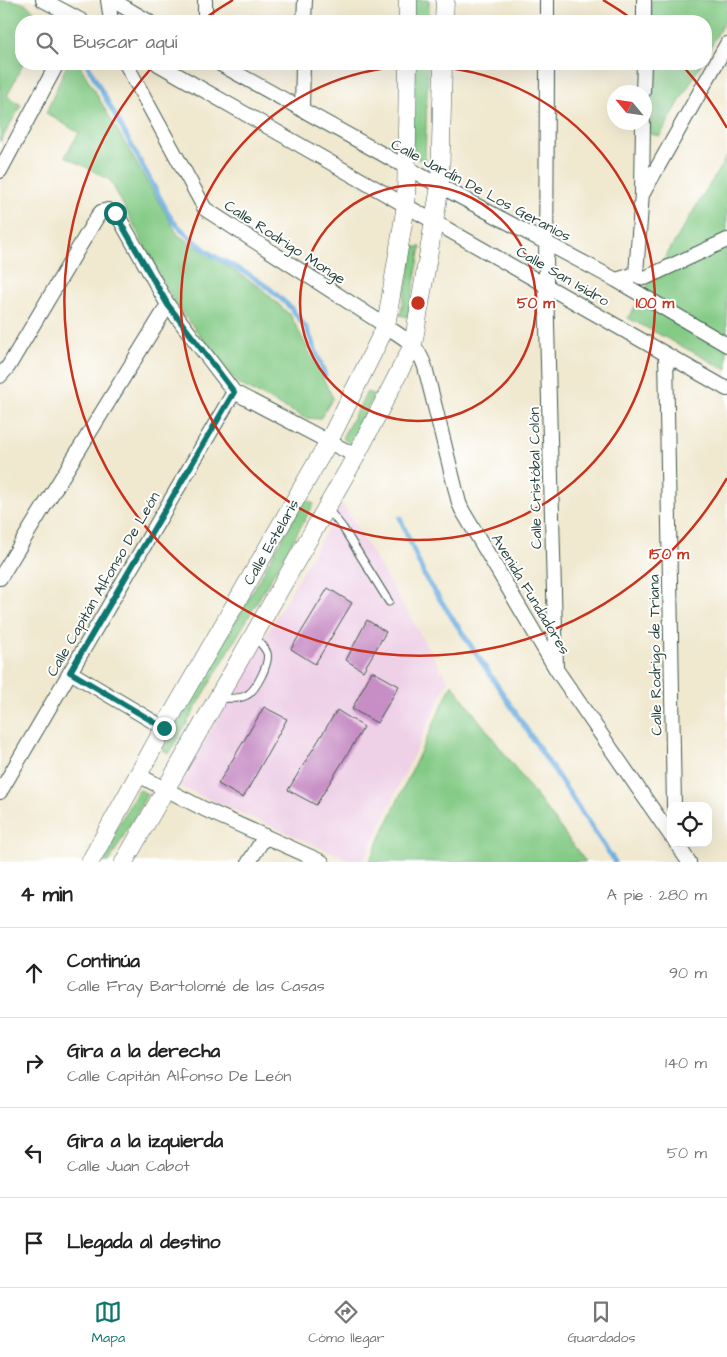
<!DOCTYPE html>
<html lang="es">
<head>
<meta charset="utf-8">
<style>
	:root { --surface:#fff; --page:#f2f2f2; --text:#222; --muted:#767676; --line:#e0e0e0; --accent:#0f766e }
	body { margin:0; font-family:"Architects Daughter",sans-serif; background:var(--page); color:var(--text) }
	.controls { position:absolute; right:15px; bottom:15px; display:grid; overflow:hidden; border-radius:10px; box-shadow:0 5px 20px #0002 }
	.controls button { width:45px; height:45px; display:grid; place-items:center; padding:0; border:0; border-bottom:1px solid var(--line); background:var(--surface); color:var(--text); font:25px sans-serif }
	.compass { position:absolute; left:607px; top:85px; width:45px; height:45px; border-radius:50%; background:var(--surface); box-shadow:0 5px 20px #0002; rotate:299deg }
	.stop { position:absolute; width:15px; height:15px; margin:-11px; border:4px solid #0f766e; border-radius:50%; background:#fff }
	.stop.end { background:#0f766e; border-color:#fff; box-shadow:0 1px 5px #0008 }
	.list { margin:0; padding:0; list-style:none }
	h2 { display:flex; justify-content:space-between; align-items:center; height:65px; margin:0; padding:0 20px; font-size:21px }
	h2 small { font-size:16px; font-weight:400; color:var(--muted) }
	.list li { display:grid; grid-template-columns:32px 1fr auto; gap:15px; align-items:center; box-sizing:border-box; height:90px; padding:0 20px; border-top:1px solid var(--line) }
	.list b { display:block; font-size:19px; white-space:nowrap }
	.list p { margin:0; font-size:16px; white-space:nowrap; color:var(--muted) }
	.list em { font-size:16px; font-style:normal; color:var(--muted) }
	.icon { flex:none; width:28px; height:28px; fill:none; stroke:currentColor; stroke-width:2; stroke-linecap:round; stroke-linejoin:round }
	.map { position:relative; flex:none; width:727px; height:862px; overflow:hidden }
	.search { position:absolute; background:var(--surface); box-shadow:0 5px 20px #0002; left:15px; right:15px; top:15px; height:55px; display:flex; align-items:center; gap:12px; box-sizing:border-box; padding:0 18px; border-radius:20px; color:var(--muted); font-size:19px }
	.sheet { height:425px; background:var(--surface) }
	nav { display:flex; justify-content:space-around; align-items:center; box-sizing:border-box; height:70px; border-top:1px solid var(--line); background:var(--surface); font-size:14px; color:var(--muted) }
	nav a { display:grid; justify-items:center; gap:2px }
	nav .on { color:var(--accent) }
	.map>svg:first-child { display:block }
	.built { fill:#eed0e7 }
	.green { fill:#83ca85; stroke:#51845c }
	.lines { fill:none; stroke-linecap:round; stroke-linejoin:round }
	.stream { stroke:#6aaddf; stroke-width:5 }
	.building { fill:#c78ec5 }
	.service-casing { stroke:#3e574b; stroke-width:9 }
	.minor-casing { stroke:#3e574b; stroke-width:16 }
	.tertiary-casing { stroke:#3e574b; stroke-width:19 }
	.service { stroke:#fff; stroke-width:7 }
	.minor { stroke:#fff; stroke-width:14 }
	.tertiary { stroke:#fff; stroke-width:18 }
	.route { stroke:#0f766e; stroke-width:6 }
	.ring { fill:none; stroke:#c8321e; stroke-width:2.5 }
	.labels { text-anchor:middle; stroke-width:4; stroke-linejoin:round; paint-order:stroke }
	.street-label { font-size:15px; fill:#1f3d34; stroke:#fff }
	.centre { fill:#c8321e; stroke:#fff; stroke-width:2.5 }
	.ring-label { font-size:15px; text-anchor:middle; font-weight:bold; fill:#c8321e; stroke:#fff; stroke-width:4; stroke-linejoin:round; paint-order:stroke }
</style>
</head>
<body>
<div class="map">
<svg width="727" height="862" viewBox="0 0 727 862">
	<rect width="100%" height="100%" fill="#fff"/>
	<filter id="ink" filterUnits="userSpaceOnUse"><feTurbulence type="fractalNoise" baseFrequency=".02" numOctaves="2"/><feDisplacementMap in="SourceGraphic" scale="10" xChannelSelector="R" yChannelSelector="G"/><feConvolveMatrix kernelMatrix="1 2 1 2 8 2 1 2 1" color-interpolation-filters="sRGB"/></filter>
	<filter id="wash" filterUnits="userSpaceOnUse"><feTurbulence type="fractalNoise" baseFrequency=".0096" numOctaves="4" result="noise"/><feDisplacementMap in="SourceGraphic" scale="20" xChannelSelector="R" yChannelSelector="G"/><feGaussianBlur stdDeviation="1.12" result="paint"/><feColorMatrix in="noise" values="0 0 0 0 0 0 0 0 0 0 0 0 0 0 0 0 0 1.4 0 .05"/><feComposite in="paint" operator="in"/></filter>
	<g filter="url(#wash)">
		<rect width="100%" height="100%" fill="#f0e8cf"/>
		<!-- built -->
		<path class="built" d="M342,503l106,178 -85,181h-9l-175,-76z"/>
		<!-- green -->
		<path class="green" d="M0,0c19,0 32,3 41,21h-20v43h2l-16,32 14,9 -21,37z
			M413,0h16v21h-16z
			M651,0h76v17l-21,38v-34h-55z
			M67,64h12l99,171 82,52 31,29 42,82 -13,21 -15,-1 -68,-35 -63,-81 -64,-122 -45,-24 14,-23 -33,-20z
			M412,64h16l-3,97 -14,-4z
			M650,64h51l-41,72 -10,-2z
			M727,156v214l-99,-52z
			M414,247h7l-13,70 -8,-2z
			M367,392l7,3 -24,49 -8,-6z
			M305,498l9,6 -145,250 -6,-4z
			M452,684l134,178h-217z
			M139,789l8,5 -38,68h-12z"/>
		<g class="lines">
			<!-- stream -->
			<path class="stream" d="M87,64l85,156 15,15 25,20 38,20 19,13 21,19 17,22 18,46
				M400,518l25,59 190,285"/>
		</g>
		<g id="blocks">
			<!-- building -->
			<path class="building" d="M328,588l24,15 -37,61 -24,-15z
				M367,620l19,12 -23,39 -17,-11z
				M372,671l27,15 -22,37 -25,-14z
				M264,707l23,12 -44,79 -25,-14z
				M337,710l27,17 -48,78 -28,-15z"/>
		</g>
	</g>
	<g filter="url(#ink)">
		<use href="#blocks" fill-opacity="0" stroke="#3e574b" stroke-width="1"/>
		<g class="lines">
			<defs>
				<path id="service" d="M328,509l15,19 46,74
					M220,698c8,0 19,2 27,-3 9,-5 23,-32 20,-42 -2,-6 -8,-11 -12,-16"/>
				<path id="minor" d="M43,0l39,21
					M108,0l3,21
					M112,0l36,21
					M205,21v-21
					M304,21l1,-21
					M547,21v-21
					M644,21v-21
					M126,64l79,145 181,117c20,14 31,17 39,41l34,136 3,7 94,159 115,167
					M158,64l569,325
					M220,64l220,122 176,94 111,65
					M547,64l-1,222 10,382
					M643,92l1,-28
					M302,110l1,-46
					M0,171l57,-107
					M643,193l84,-149
					M636,274l4,3 5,1 82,-38
					M616,280l20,-6 6,-81 1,-71
					M666,354l8,452
					M0,376l8,-9 89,-150 4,-5 7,-2 10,6 50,89 66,87 122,64
					M0,578l168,-273
					M70,672l94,56
					M138,775l66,34 118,53
					M0,792l234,-400
					M676,843l13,19
					M249,862l16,-26"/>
				<path id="tertiary" d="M408,21v-21
					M444,21l1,-21
					M90,862l74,-134 165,-287 57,-115 20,-121 2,-141
					M124,862l232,-406 57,-111 27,-159 3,-122"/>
			</defs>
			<!-- service casing -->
			<use href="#service" class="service-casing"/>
			<!-- minor casing -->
			<use href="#minor" class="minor-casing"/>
			<!-- tertiary casing -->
			<use href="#tertiary" class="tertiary-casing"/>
			<!-- service -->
			<use href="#service" class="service"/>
			<!-- minor -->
			<use href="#minor" class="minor"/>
			<!-- tertiary -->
			<use href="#tertiary" class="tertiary"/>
		</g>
	</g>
	<g class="lines" filter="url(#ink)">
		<!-- route -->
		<path class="route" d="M115,213l53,92 66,87 -164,280 94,56"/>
	</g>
	<!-- distance rings -->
	<g class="ring">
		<circle cx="418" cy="303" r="118"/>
		<circle cx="418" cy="303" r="237"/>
		<path d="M727 478A355 355 0 1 1 154 65M204 19A355 355 0 0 1 233 0M603 0A355 355 0 0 1 632 19M682 65A355 355 0 0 1 727 128"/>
	</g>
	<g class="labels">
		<!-- street labels -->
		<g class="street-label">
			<text transform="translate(481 190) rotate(28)" y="5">Calle Jardín De Los Geranios</text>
			<text transform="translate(285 242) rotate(33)" y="5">Calle Rodrigo Monge</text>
			<text transform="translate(563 276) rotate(30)" y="5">Calle San Isidro</text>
			<text transform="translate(535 478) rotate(-91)" y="5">Calle Cristóbal Colón</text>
			<text transform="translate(271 542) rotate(-60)" y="5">Calle Estelaris</text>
			<text transform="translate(103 584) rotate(-60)" y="5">Calle Capitán Alfonso De León</text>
			<text transform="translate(531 594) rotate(59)" y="5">Avenida Fundadores</text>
			<text transform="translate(655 655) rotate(-91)" y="5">Calle Rodrigo de Triana</text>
		</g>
	</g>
	<circle cx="418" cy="303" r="8" class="centre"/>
	<g class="ring-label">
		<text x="536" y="308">50 m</text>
		<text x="655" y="308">100 m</text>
		<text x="669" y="559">150 m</text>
	</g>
</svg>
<div class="controls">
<button><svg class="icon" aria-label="locate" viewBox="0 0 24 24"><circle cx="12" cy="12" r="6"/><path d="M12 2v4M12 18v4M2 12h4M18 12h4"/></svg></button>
</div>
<svg class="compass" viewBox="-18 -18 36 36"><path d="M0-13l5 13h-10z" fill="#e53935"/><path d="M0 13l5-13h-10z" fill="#767676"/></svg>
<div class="stop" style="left:115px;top:213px"></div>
<div class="stop end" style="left:164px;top:728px"></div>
<div class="search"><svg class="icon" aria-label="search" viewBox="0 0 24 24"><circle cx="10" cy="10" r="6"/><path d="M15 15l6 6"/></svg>Buscar aquí</div>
</div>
<section class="sheet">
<h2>4 min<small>A pie · 280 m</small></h2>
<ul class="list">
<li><svg class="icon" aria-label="ahead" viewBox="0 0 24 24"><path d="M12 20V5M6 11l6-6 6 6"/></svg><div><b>Continúa</b><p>Calle Fray Bartolomé de las Casas</p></div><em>90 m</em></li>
<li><svg class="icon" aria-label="right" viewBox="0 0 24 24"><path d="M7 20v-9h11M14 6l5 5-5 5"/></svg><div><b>Gira a la derecha</b><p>Calle Capitán Alfonso De León</p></div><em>140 m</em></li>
<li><svg class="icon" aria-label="left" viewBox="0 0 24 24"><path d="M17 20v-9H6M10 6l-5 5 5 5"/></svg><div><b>Gira a la izquierda</b><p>Calle Juan Cabot</p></div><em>50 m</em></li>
<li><svg class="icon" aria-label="arrive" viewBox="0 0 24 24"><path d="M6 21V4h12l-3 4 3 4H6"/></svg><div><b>Llegada al destino</b></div></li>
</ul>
</section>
<nav>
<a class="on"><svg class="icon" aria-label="map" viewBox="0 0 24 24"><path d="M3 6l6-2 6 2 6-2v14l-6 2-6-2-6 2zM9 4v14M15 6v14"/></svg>Mapa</a>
<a><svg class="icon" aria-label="directions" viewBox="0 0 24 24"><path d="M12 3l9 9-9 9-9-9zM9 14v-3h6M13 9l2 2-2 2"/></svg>Cómo llegar</a>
<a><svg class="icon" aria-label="saved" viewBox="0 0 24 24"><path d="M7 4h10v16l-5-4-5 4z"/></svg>Guardados</a>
</nav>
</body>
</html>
